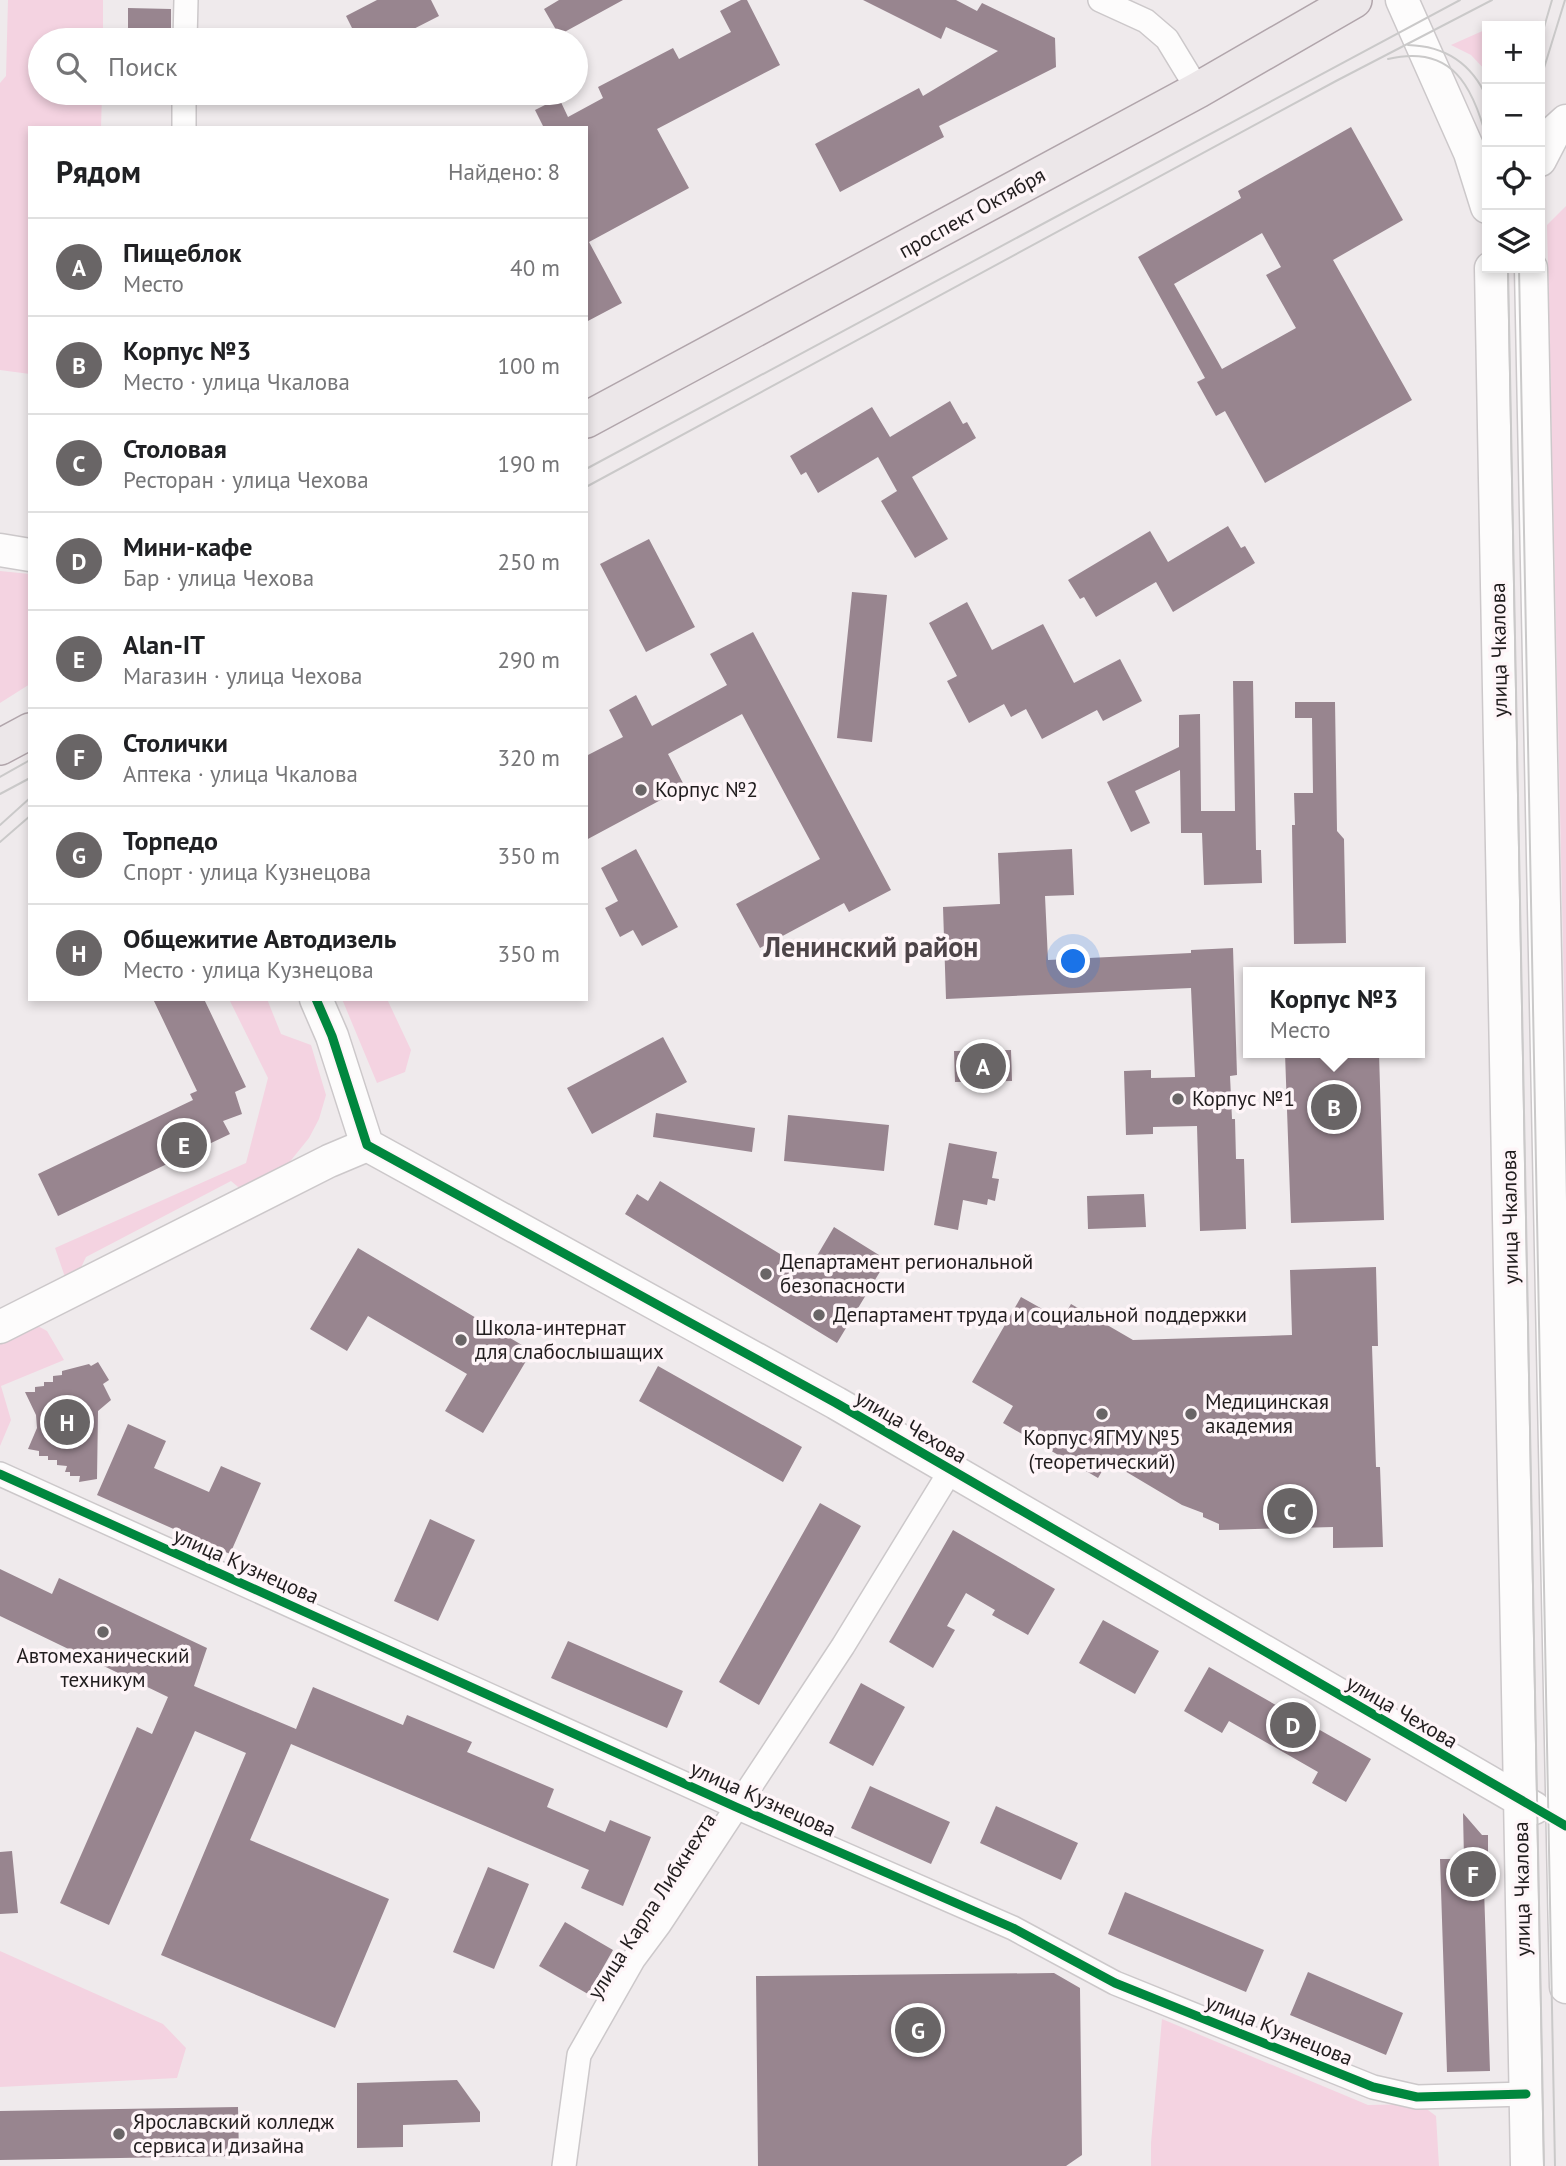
<!DOCTYPE html>
<html lang="ru">
<head>
<meta charset="utf-8">
<style>
	:root { --surface:#fff; --page:#f2f2f2; --text:#202124; --muted:#757577; --line:#e0e0e0; --accent:#696566 }
	body { margin:0; font-family:"PT Sans",sans-serif; background:var(--page); color:var(--text) }
	.controls { position:absolute; right:21px; top:21px; display:grid; overflow:hidden; border-radius:0px; box-shadow:0 4px 10px #0003 }
	.controls button { width:63px; height:63px; display:grid; place-items:center; padding:0; border:0; border-bottom:2px solid var(--line); background:var(--surface); color:var(--text); font:35px sans-serif }
	.you { position:absolute; left:1074px; top:962px; width:24px; height:24px; margin:-18px; border:5px solid #fff; border-radius:50%; background:#1a73e8; box-shadow:0 0 0 10px #1a73e833 }
	.badge { display:grid; place-items:center; width:46px; height:46px; border-radius:50%; background:var(--accent); color:#fff; font-size:23px; font-weight:700 }
	.pin { position:absolute; translate:-50% -50%; border:4px solid #fff; box-shadow:0 2px 7px #0006 }
	.popup { position:absolute; left:1243px; top:967px; width:182px; height:91px; box-sizing:border-box; display:grid; place-content:center; border-radius:0px; background:var(--surface); filter:drop-shadow(0 2px 5px #0005); font-size:23px; white-space:nowrap; color:var(--muted) }
	.popup b { font-size:26px; color:var(--text) }
	.popup::after { content:''; position:absolute; left:50%; top:100%; margin-left:-14px; border:14px solid transparent; border-top-color:var(--surface) }
	.list { margin:0; padding:0; list-style:none }
	h2 { display:flex; justify-content:space-between; align-items:center; height:91px; margin:0; padding:0 28px; font-size:30px }
	h2 small { font-size:23px; font-weight:400; color:var(--muted) }
	.list li { display:grid; grid-template-columns:46px 1fr auto; gap:21px; align-items:center; box-sizing:border-box; height:98px; padding:0 28px; border-top:2px solid var(--line) }
	.list b { display:block; font-size:26px; white-space:nowrap }
	.list p { margin:0; font-size:23px; white-space:nowrap; color:var(--muted) }
	.list em { font-size:23px; font-style:normal; color:var(--muted) }
	.icon { flex:none; width:38px; height:38px; fill:none; stroke:currentColor; stroke-width:2; stroke-linecap:round; stroke-linejoin:round }
	.map { position:relative; flex:none; width:1566px; height:2166px; overflow:hidden }
	.search { position:absolute; background:var(--surface); box-shadow:0 4px 10px #0003; left:28px; top:28px; width:560px; height:77px; display:flex; align-items:center; gap:18px; box-sizing:border-box; padding:0 24px; border-radius:38px; color:var(--muted); font-size:26px }
	.panel { position:absolute; background:var(--surface); box-shadow:0 4px 10px #0003; left:28px; top:126px; width:560px; height:875px; border-radius:0px }
	.map>svg:first-child { display:block }
	.green { fill:#f4d3e1 }
	.building { fill:#98858f; fill-rule:evenodd }
	.lines { fill:none; stroke-linecap:round; stroke-linejoin:round }
	.street-casing { stroke:#ccc8ca; stroke-width:26 }
	.secondary-casing { stroke:#ccc8ca; stroke-width:35 }
	.primary-casing { stroke:#b1a5ab; stroke-width:38 }
	.street { stroke:#fdfcfc; stroke-width:23 }
	.secondary { stroke:#fdfcfc; stroke-width:32 }
	.primary { stroke:#ece7e9; stroke-width:35 }
	.tram { stroke:#cac9c9; stroke-width:2 }
	.cycleway-casing { stroke:#fef5f8; stroke-width:13 }
	.cycleway { stroke:#00873e; stroke-width:9 }
	.poi-dot { fill:#696566; stroke:#fef5f8; stroke-width:2.5 }
	.labels { text-anchor:middle; stroke-width:7; stroke-linejoin:round; paint-order:stroke }
	.street-label { font-size:21px; fill:#211d1e; stroke:#fef5f8 }
	.poi-label { font-size:21px; fill:#211d1e; stroke:#fef5f8; text-anchor:start }
	.district-label { font-size:28px; font-weight:bold; fill:#4d4448; stroke:#fef5f8 }
</style>
</head>
<body>
<div class="map">
<svg width="1566" height="2166" viewBox="0 0 1566 2166">
	<rect width="100%" height="100%" fill="#efeaec"/>
	<!-- green -->
	<path class="green" d="M8,0h95v40h-63v53h62l-1,35h-71v246l-30,-4v-287l6,-7z
		M1487,29v43l-16,-17 -20,-10z
		M1566,206v874l-19,-855z
		M0,571l30,3v110l-30,19z
		M229,999h38l14,35 30,11 15,50 -7,24 -10,19 -21,26 -44,28 -13,-11 -145,76 -8,17 -13,3 -10,-29 191,-85 22,-85z
		M342,999h45l24,51 -6,22 -28,11z
		M36,1325l11,6 17,29 -63,26 10,34 -11,26v-104z
		M0,1951l163,73 23,24 -9,30 -177,9z
		M1162,2019l206,86 52,-1 16,12 3,50h-288v-23z"/>
	<!-- building -->
	<path class="building" d="M377,0h54l8,16 -47,24h-34l-12,-24z
		M559,0h64l-64,35 -15,-26z
		M741,0h6l33,65 -123,64 32,59 -100,54 33,61 -36,19v-194h-42l-9,-18 24,-12 9,19 35,-19 -5,-11 75,-39 6,11 52,-27 -11,-21z
		M863,0h93l21,11 5,-8 73,35 1,29 -117,59 5,11 -104,55 -25,-48 104,-56 4,8 75,-45 -52,-24 -5,12z
		M128,8l43,1v31h-43z
		M1351,127l52,93 -70,40 79,140 -147,83 -40,-72 -9,5 -19,-34 8,-4 -67,-121 103,-59 -3,-7zM1262,233l19,34 -15,8 30,53 -74,41 -48,-85z
		M950,401l13,23 4,-2 9,16 -64,39 36,62 -33,19 -34,-57 16,-10 -19,-34 -60,36 -12,-21 -5,3 -11,-19 82,-49 18,30z
		M1228,526l13,22 4,-2 10,17 -82,49 -17,-30 -60,35 -12,-20 -4,2 -12,-19 82,-49 18,31z
		M649,539l46,88 -49,25 -46,-88z
		M852,592l35,3 -15,147 -35,-4z
		M967,602l25,48 51,-26 31,59 46,-24 22,42 -39,20 -6,-11 -55,29 -16,-30 -15,8 -7,-13 -35,19 -22,-42 10,-5 -28,-53z
		M753,632l138,258 -42,22 -5,-9 -84,45 -24,-44 84,-45 -78,-145 -74,40 17,33 -99,53v-84l37,-19 -14,-27 27,-15 16,31 75,-41 -17,-31z
		M1233,681h20l3,169h5l1,33 -58,2 -2,-52h-21l-1,-63 -45,21 15,32 -19,9 -24,-50 72,-35v-32l21,-1 1,97h34z
		M1295,702h40l2,129 7,8 2,104 -52,1 -2,-119h3l-1,-32h19l-1,-75h-17z
		M636,849l42,78 -36,19 -9,-16 -13,7 -15,-29 13,-7 -17,-33z
		M1072,849l2,46 -29,1 3,64 143,-7v-3l42,-2 4,127 -7,1 2,43h3l1,40h8l2,70 -46,2 -3,-105 -44,1v7l-27,1 -2,-64 27,-1v8l44,-1 -4,-89 -245,11 -3,-92 57,-3 -2,-51z
		M153,999h51l42,88 -11,5 7,22 -19,7 7,13 -172,82 -20,-42 155,-74 -3,-6 7,-3z
		M663,1037l24,45 -95,52 -25,-46z
		M1011,1050l1,31 -57,1 -1,-31z
		M1285,1053h94l5,167 -93,3z
		M656,1113l99,15 -3,24 -99,-15z
		M788,1115l101,10 -5,46 -100,-10z
		M949,1143l48,9 -5,26 7,1 -4,22 -7,-2 -1,6 -24,-5 -5,30 -24,-5z
		M660,1181l148,90 26,-44 53,33 -50,83 -212,-129 12,-20 11,7z
		M1144,1194l2,33 -58,2 -1,-33z
		M358,1248l174,103 -49,82 -38,-22 22,-37 -99,-58 -21,35 -37,-22z
		M1376,1267l2,79h-6l4,121h4l3,80 -50,1v-21l-114,3v-6l-16,-7v-4l-21,-8 -74,-44 -10,17 -95,-55 10,-17 -41,-24 49,-85 41,23 9,-16 62,36 159,-5 -2,-65z
		M98,1362l11,18 -6,4 8,16 -13,11 -1,68 -18,3 1,-6h-10v-4h-5l2,-6 -10,-1v-5h-9v-4h-9v-5l-11,-2 9,-21 -1,-13 -11,-23h10v-5l9,-1v-4h9v-6l9,-1v-4l27,-7 2,2z
		M658,1366l144,81 -19,35 -144,-81z
		M128,1424l38,17 -12,27 55,24 12,-26 40,17 -31,71 -133,-59z
		M820,1503l41,23 -102,179 -40,-23z
		M430,1519l45,21 -37,81 -44,-20z
		M953,1530l102,59 -27,46 -36,-20 3,-5 -29,-17 -19,33 8,4 -22,38 -44,-26z
		M0,1569l52,25 7,-16 148,70 -13,38 102,43 17,-42 90,38 4,-10 65,27 -5,10 87,37 -7,18 58,25 5,-12 41,17 -28,69 -42,-18 8,-18 -298,-126 -41,96 139,59 -54,129 -174,-73 85,-202 -51,-22 -86,194 -49,-22 77,-176 15,7 16,-37 -168,-81z
		M1103,1620l56,31 -24,43 -56,-31z
		M568,1641l115,50 -16,37 -116,-50z
		M1209,1667l162,92 -25,43 -34,-19 6,-11 -89,-51 -7,12 -38,-22z
		M861,1683l44,24 -32,59 -44,-23z
		M870,1786l80,36 -19,42 -80,-36z
		M996,1806l82,37 -17,37 -81,-37z
		M1463,1813l19,22h6v23h-5l7,213 -43,1 -7,-213h24z
		M12,1851l6,62 -18,1v-62z
		M488,1867l41,17 -35,85 -41,-17z
		M1125,1892l139,58 -18,42 -138,-58z
		M565,1922l48,28 -25,44 -49,-28z
		M1308,1972l95,41 -17,42 -96,-40z
		M1054,1973l26,15 2,167 -16,11h-308l-2,-190z
		M457,2080l23,32v10l-77,3v22l-46,1v-65z
		M238,2107l1,49 -239,4v-49z"/>
	<g class="lines">
		<defs>
			<path id="street" d="M1100,0l46,21 21,18 31,51
				M185,40l1,-40
				M184,128v-35
				M0,1474l736,333 277,121 102,55 258,104 44,10 109,-3
				M564,2166l15,-111 54,-95 26,-35 184,-279 108,-176"/>
			<path id="secondary" d="M1402,0l68,153 17,54
				M1540,160l15,-29 11,-10
				M1491,268l36,1898
				M1531,268l35,1719
				M0,550l30,5
				M316,999l16,37 35,109 469,258 698,405
				M0,1327l329,-166 38,-16"/>
			<path id="primary" d="M586,420l612,-330 156,-90
				M0,747l30,-16"/>
		</defs>
		<!-- street casing -->
		<use href="#street" class="street-casing"/>
		<!-- secondary casing -->
		<use href="#secondary" class="secondary-casing"/>
		<!-- primary casing -->
		<use href="#primary" class="primary-casing"/>
		<!-- street -->
		<use href="#street" class="street"/>
		<!-- secondary -->
		<use href="#secondary" class="secondary"/>
		<!-- primary -->
		<use href="#primary" class="primary"/>
		<!-- tram -->
		<path class="tram" d="M1540,41l12,-41
			M1408,45c37,1 64,19 79,53
			M1388,59c64,-15 85,27 99,81
			M1540,81l25,-81
			M1508,268l36,1898
			M1519,268l36,1898
			M586,469l874,-469
			M586,487l750,-406 156,-81
			M0,777l30,-17
			M0,794l30,-16
			M0,825l30,-27
			M0,842l30,-26"/>
		<defs>
			<path id="cycleway" d="M316,999l16,37 35,109 469,258 730,423
				M0,1474l736,333 277,121 102,55 258,104 44,10 109,-3"/>
		</defs>
		<!-- cycleway casing -->
		<use href="#cycleway" class="cycleway-casing"/>
		<!-- cycleway -->
		<use href="#cycleway" class="cycleway"/>
	</g>
	<!-- markers -->
	<g class="poi-dot">
		<circle cx="641" cy="790" r="7"/>
		<circle cx="1178" cy="1099" r="7"/>
		<circle cx="766" cy="1274" r="7"/>
		<circle cx="819" cy="1315" r="7"/>
		<circle cx="461" cy="1340" r="7"/>
		<circle cx="1102" cy="1414" r="7"/>
		<circle cx="1191" cy="1414" r="7"/>
		<circle cx="103" cy="1632" r="7"/>
		<circle cx="119" cy="2134" r="7"/>
	</g>
	<g class="labels">
		<!-- street labels -->
		<g class="street-label">
			<text transform="translate(972 213) rotate(-29)" y="7">проспект Октября</text>
			<text transform="translate(1499 650) rotate(-91)" y="7">улица Чкалова</text>
			<text transform="translate(1510 1217) rotate(-91)" y="7">улица Чкалова</text>
			<text transform="translate(911 1427) rotate(30)" y="7">улица Чехова</text>
			<text transform="translate(246 1566) rotate(24)" y="7">улица Кузнецова</text>
			<text transform="translate(1402 1712) rotate(30)" y="7">улица Чехова</text>
			<text transform="translate(763 1799) rotate(24)" y="7">улица Кузнецова</text>
			<text transform="translate(1522 1889) rotate(-91)" y="7">улица Чкалова</text>
			<text transform="translate(652 1906) rotate(-57)" y="7">улица Карла Либкнехта</text>
			<text transform="translate(1279 2030) rotate(22)" y="7">улица Кузнецова</text>
		</g>
		<!-- poi labels -->
		<g class="poi-label">
			<text x="655" y="797">Корпус №2</text>
			<text x="1192" y="1106">Корпус №1</text>
			<text x="780" y="1269">Департамент региональной<tspan x="780" dy="24">безопасности</tspan></text>
			<text x="833" y="1322">Департамент труда и социальной поддержки</text>
			<text x="475" y="1335">Школа-интернат<tspan x="475" dy="24">для слабослышащих</tspan></text>
			<text x="1205" y="1409">Медицинская<tspan x="1205" dy="24">академия</tspan></text>
			<text x="1102" y="1445" text-anchor="middle">Корпус ЯГМУ №5<tspan x="1102" dy="24">(теоретический)</tspan></text>
			<text x="103" y="1663" text-anchor="middle">Автомеханический<tspan x="103" dy="24">техникум</tspan></text>
			<text x="133" y="2129">Ярославский колледж<tspan x="133" dy="24">сервиса и дизайна</tspan></text>
		</g>
		<!-- district labels -->
		<g class="district-label">
			<text x="871" y="957">Ленинский район</text>
		</g>
	</g>
</svg>
<div class="controls">
<button>+</button>
<button>−</button>
<button><svg class="icon" aria-label="locate" viewBox="0 0 24 24"><circle cx="12" cy="12" r="6"/><path d="M12 2v4M12 18v4M2 12h4M18 12h4"/></svg></button>
<button><svg class="icon" aria-label="layers" viewBox="0 0 24 24"><path d="M12 4l9 5-9 5-9-5zM3 14l9 5 9-5"/></svg></button>
</div>
<div class="you"></div>
<div class="pin badge" style="left:983px;top:1066px">A</div>
<div class="pin badge" style="left:1334px;top:1107px">B</div>
<div class="popup"><b>Корпус №3</b>Место</div>
<div class="pin badge" style="left:1290px;top:1511px">C</div>
<div class="pin badge" style="left:1293px;top:1725px">D</div>
<div class="pin badge" style="left:184px;top:1145px">E</div>
<div class="pin badge" style="left:1473px;top:1874px">F</div>
<div class="pin badge" style="left:918px;top:2030px">G</div>
<div class="pin badge" style="left:67px;top:1422px">H</div>
<div class="search"><svg class="icon" aria-label="search" viewBox="0 0 24 24"><circle cx="10" cy="10" r="6"/><path d="M15 15l6 6"/></svg>Поиск</div>
<section class="panel">
<h2>Рядом<small>Найдено: 8</small></h2>
<ul class="list">
<li><span class="badge">A</span><div><b>Пищеблок</b><p>Место</p></div><em>40 m</em></li>
<li><span class="badge">B</span><div><b>Корпус №3</b><p>Место · улица Чкалова</p></div><em>100 m</em></li>
<li><span class="badge">C</span><div><b>Столовая</b><p>Ресторан · улица Чехова</p></div><em>190 m</em></li>
<li><span class="badge">D</span><div><b>Мини-кафе</b><p>Бар · улица Чехова</p></div><em>250 m</em></li>
<li><span class="badge">E</span><div><b>Alan-IT</b><p>Магазин · улица Чехова</p></div><em>290 m</em></li>
<li><span class="badge">F</span><div><b>Столички</b><p>Аптека · улица Чкалова</p></div><em>320 m</em></li>
<li><span class="badge">G</span><div><b>Торпедо</b><p>Спорт · улица Кузнецова</p></div><em>350 m</em></li>
<li><span class="badge">H</span><div><b>Общежитие Автодизель</b><p>Место · улица Кузнецова</p></div><em>350 m</em></li>
</ul>
</section>
</div>
</body>
</html>
